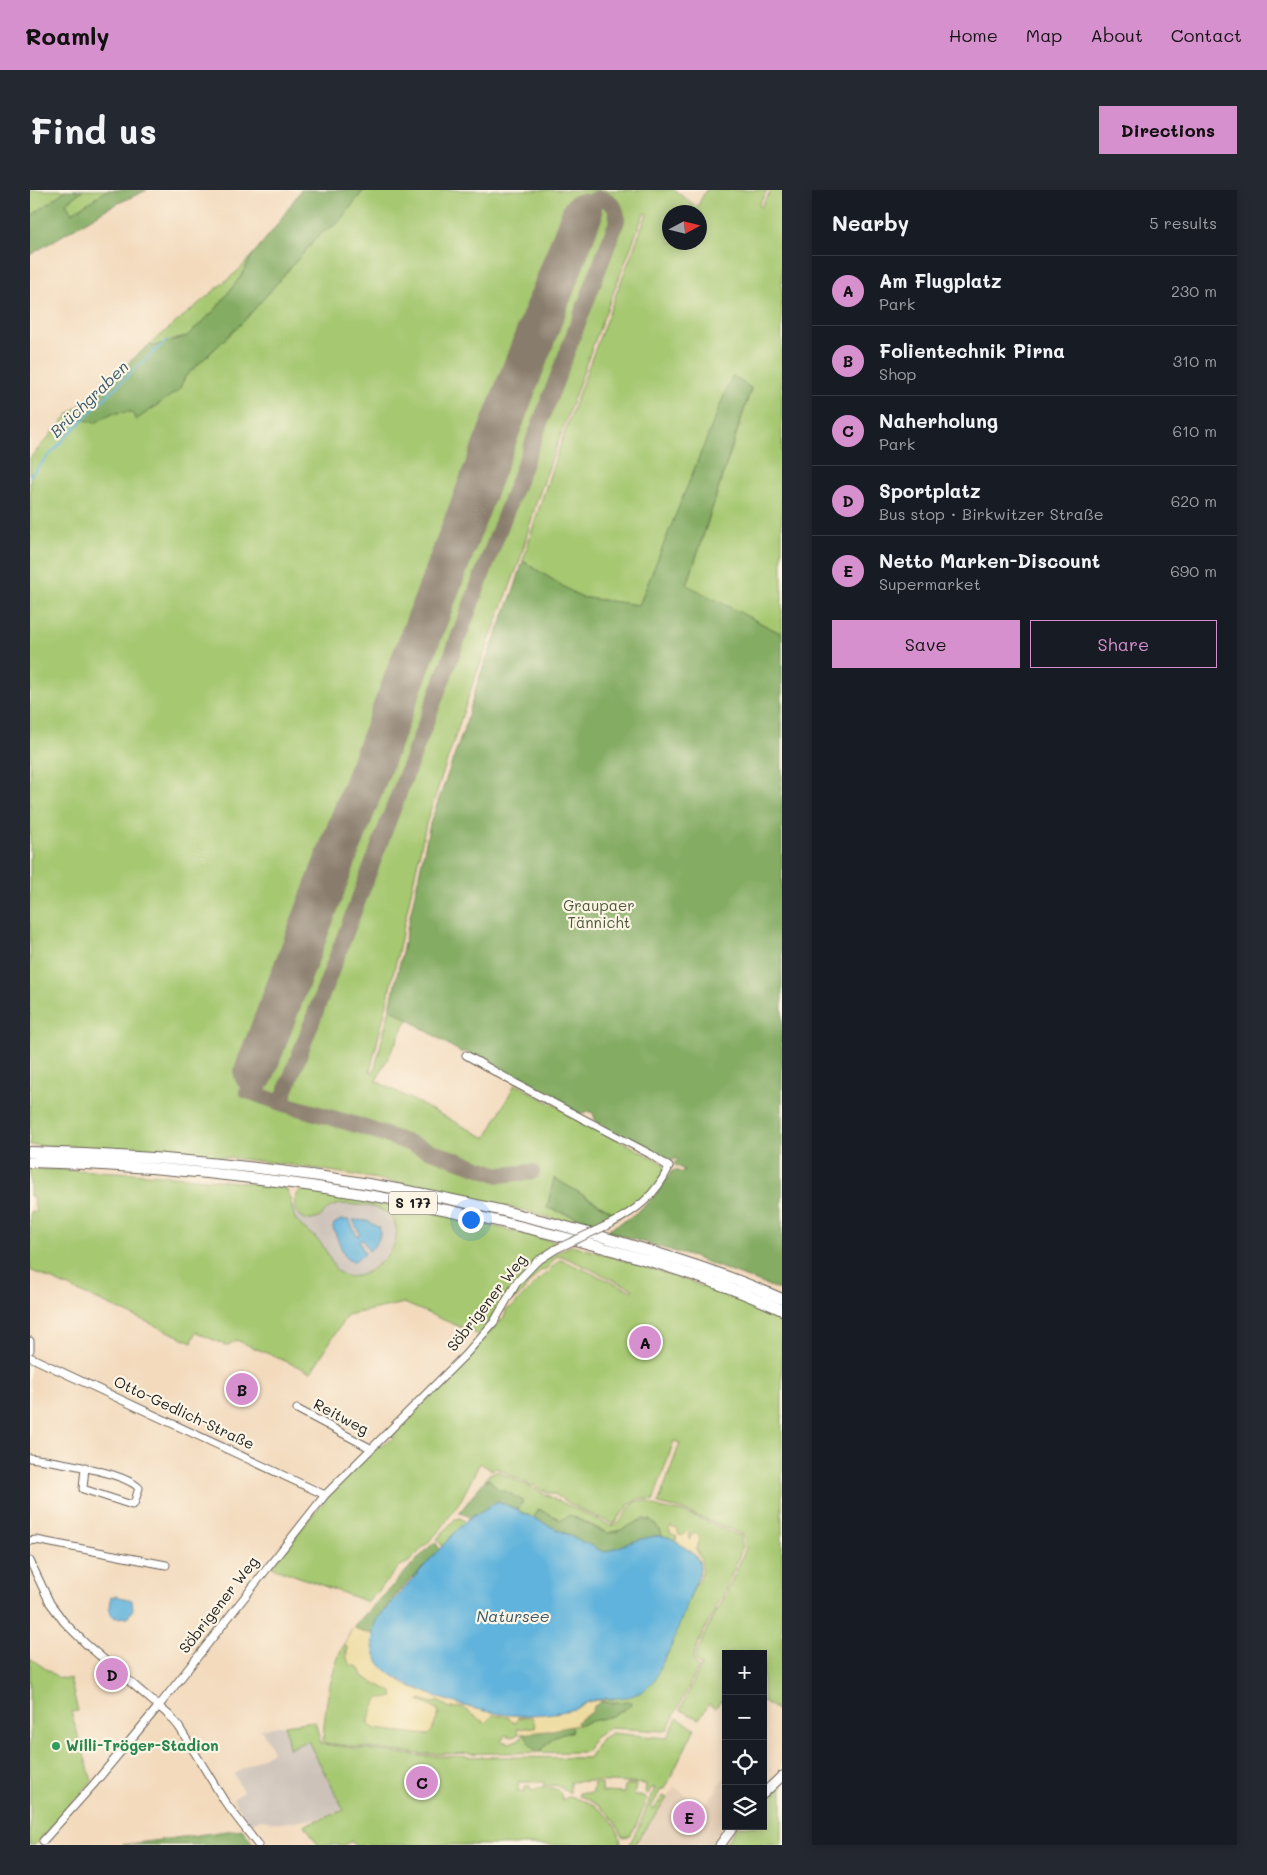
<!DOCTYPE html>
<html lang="en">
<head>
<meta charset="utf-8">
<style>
	:root { --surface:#171b24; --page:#242831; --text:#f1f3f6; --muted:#9ea1a6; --line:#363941; --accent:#d690ce }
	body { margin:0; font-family:Mali,sans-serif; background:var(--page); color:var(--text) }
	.controls { position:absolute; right:15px; bottom:15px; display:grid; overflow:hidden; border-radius:0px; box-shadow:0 2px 12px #0003 }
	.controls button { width:45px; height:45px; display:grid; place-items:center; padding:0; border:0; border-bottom:1px solid var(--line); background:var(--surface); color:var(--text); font:25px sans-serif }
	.compass { position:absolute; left:632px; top:15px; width:45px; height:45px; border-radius:50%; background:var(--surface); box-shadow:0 2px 12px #0003; rotate:83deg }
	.you { position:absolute; left:440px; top:1029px; width:18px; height:18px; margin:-12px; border:4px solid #fff; border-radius:50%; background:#1a73e8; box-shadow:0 0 0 8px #1a73e833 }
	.badge { display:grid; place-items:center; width:32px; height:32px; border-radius:50%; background:var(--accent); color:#111; font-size:16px; font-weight:700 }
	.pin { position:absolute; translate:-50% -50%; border:2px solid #fff; box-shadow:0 1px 5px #0006 }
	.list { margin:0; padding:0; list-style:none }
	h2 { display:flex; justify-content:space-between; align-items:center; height:65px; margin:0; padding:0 20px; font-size:21px }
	h2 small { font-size:16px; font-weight:400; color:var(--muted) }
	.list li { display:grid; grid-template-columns:32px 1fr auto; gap:15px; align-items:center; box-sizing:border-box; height:70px; padding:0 20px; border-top:1px solid var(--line) }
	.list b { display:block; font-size:19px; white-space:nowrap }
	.list p { margin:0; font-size:16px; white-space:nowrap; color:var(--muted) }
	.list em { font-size:16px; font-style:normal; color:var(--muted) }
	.actions { display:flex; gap:10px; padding:15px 20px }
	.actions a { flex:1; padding:11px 0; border:1px solid var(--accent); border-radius:0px; text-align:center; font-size:18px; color:var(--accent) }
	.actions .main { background:var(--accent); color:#111 }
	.icon { flex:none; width:28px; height:28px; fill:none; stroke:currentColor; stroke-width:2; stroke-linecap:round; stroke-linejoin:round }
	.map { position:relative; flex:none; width:752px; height:1655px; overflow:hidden; border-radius:0px }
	header { display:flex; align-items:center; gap:30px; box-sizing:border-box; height:70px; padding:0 25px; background:var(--accent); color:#111 }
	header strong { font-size:24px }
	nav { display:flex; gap:28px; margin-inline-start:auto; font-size:18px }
	.intro { display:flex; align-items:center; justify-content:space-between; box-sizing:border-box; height:120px; padding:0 30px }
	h1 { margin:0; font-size:35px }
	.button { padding:12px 22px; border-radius:0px; background:var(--accent); color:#111; font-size:18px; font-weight:700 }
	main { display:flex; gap:30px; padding:0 30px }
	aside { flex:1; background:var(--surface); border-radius:0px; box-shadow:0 2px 12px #0003 }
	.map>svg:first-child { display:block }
	.built { fill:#e2cbb2 }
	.industrial { fill:#cdc2b9 }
	.green { fill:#a6c871; stroke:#617246; fill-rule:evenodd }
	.forest { fill:#84ac63; stroke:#506440 }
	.sand { fill:#eeda9e; stroke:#857b5d }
	.water { fill:#61b3dc; stroke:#3e687c }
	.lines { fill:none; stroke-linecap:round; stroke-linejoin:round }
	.stream { stroke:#61b3dc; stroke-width:2 }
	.taxiway { stroke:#887b6c; stroke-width:16 }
	.runway { stroke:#887b6c; stroke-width:41 }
	.minor-casing { stroke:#675e54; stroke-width:9 }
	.major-casing { stroke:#675e54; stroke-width:11 }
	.highway-casing { stroke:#675e54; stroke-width:12 }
	.minor { stroke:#fff; stroke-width:7 }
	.major { stroke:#fff; stroke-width:9 }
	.highway { stroke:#fff; stroke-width:10 }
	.minor-bridge-casing { stroke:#675e54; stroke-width:9; stroke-linecap:butt }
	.minor-bridge { stroke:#fff; stroke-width:7 }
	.leisure-dot { fill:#2e9e5b; stroke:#fcf5e5; stroke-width:2 }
	.labels { text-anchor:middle; stroke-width:4.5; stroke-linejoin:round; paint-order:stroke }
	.shield { fill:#fcf5e5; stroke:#5f5d58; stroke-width:1 }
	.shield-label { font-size:14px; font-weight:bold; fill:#1c1c1c }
	.park-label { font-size:15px; fill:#4c583a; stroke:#fcf5e5 }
	.street-label { font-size:15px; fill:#1c1c1c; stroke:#fcf5e5 }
	.leisure-label { font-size:15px; font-weight:bold; fill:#27864d; stroke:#fcf5e5; text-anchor:start }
	.water-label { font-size:16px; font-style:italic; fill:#385869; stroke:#fcf5e5 }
</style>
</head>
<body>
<header>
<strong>Roamly</strong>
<nav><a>Home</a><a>Map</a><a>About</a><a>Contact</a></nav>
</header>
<div class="intro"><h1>Find us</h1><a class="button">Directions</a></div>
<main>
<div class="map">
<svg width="752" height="1655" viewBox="0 0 752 1655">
	<rect width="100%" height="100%" fill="#fcf5e5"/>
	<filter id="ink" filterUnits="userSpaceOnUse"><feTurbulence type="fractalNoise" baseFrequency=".02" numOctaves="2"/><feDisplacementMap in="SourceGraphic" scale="10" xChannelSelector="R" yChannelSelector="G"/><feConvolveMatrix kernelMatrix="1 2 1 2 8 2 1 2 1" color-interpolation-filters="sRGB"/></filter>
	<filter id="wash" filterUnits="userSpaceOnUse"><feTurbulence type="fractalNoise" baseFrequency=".0096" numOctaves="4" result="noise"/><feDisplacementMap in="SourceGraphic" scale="20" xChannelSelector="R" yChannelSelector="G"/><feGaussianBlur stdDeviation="1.12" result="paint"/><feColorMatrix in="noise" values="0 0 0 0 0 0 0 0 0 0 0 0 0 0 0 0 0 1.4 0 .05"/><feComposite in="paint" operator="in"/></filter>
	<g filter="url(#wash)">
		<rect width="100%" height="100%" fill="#f3dabd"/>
		<!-- built -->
		<path class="built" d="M696,1588v41l-4,4 4,3 -15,19h-77l40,-58 29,20 15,-19 -1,-1 4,-6z"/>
		<!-- industrial -->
		<path class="industrial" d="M260,1014h4l3,7 9,9 10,-1 13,-11 13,-4 26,1 16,5 10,11 2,7 -1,16 -16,19 -18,12 -10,2 -10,-3 -7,-6 -13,-25 -25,-23z
			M255,1535l4,23 19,-8 35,69 -27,10 -34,4 -23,-3 -9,4 -17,-25 10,-7 -9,-18 39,-23 -12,-22z"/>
		<!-- green -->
		<path class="green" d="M0,0h36l-36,27z
			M53,0h25l-36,23 -6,-10z
			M334,0h310l23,17 9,-17h61l-8,15 2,2 10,-17h11v444l-95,-48 64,-197 -18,-12 -94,228 -59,-8 -57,-36c34,-118 80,-232 124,-347l-3,-1 -54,140 -54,150 -16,57 -46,120 -48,144 -40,183 -16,64 4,1 16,-64 18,11 -32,62 110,57 29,-54 149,80c5,23 -49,60 -69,63 -9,2 -61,-14 -74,-17 -61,-15 -123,-28 -185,-38 -101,-17 -204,-23 -306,-27v-687l38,-43 27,8 17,-10 21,-1 2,8 44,-30 6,-13 58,-55 77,-88 17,-10zM640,22h30v30h-30zM524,988l60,35 -18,10 -49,-15z
			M223,64l-12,22 -26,34 -28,26 -33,10 -5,-1 91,-76z
			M0,979c84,1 168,8 252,18l4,2 2,3c3,8 3,17 7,26 5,9 17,16 24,23 13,14 13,40 38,35 12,-2 36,-22 38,-34 7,-29 -16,-36 -39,-37 -7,-1 -15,-2 -22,1 -8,2 -11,11 -18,13 -13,5 -26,-10 -20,-22 1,-4 4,-6 8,-7 12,-1 46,8 60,10 30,6 60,11 89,17 35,7 69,17 103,25v4l-12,5 -9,9 -56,75 -75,-32 -57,12 -36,57 -75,-32 -9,6 -31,-14 -4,10 -162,-72v-59l6,1 -3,-16h-3z
			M542,1055l106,32 104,40v397l-18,-13 -1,1v-48h-37v48l-6,-1 -4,7 -7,-4 -10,15 -19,-9 21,-44 -5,-4 -1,-5 14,-32 15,-26 22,-51 -4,-14 -62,-25 -22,-5 22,-61 -6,-2 -21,60c-18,-6 -12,-1 -25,4v2l-8,9h-1l-3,6 -3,2 -27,-12 -1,-2 -1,1 -8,-4 1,-1h-3l-20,-12 -9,-2v-2l-2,1 -8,-4v-2l-3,1 -35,-18 -6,2 -11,-7 -18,35 -21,31 -32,33 -9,4 -32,36 -96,-35c22,-28 90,-121 122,-128l-1,-4 5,-6 -1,-2 21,-20h2l54,-58 3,1 2,-3 -1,-2 26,-28 2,-4 -1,-3 7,-3 47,-47 5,1 68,30 1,-2 -71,-33 -6,1 -10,12 -6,2 -22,26 -8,4c16,-31 31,-41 62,-56z
			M467,1281l114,55c13,-2 15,-20 27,-25 8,-3 15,5 22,7 6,2 13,2 19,3 21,6 41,17 61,25l3,11 -21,51 -6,7v6l-9,13 -14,32v4l5,8 -31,62 -4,1 -54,-3 -15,10 -7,13 -3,1 -163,2 -97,-11 -1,-2c2,-34 6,-65 21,-97l3,3 -1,6 8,13 5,1 5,10 28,15 2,5c-12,6 -25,11 -25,27l6,5 53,6 4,-4 7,-18 -2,-4 -18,-8 1,-2c7,2 12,6 18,2l12,7 13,-1 8,7 14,9 8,-8 15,2 2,2 22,-3 4,11 -19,2 1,5c-4,4 -7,3 -12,1l-5,6 9,2 12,-5v-4h3l9,16h8c9,-10 15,-18 29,-18l1,-2 -2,-4 42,-10 4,-4 9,-2 -8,-8h-16v-2l13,-1 51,-39 30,-76 3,-1 1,-29 -3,-5 2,-4 -7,-5h-2v-7l-2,-1 -5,4 -3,-1 -1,-4 -3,5 2,3 -3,2 -5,-4 -8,-1v-5l-17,-13 -23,12 -13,3 -38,-18 -9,5 -22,-11 -5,9 -16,-8 5,-9 -18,-10 -6,-1 -10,-11 -4,1 4,-6z
			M430,1328l6,4 -23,25 -6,-8 18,-20z
			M0,1468l29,20 11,1 8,32 -7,1 21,69 -57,64h-5z
			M647,1528l18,10 -30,61h-4l-10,19 3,1 9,-13 4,2 -33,47h-5l9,-17 17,-40h-4l-3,6 -3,-2 1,-8 -54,-3 -22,1v11l-14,-8 -12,1v-4h-26v9h7v-5h5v4l5,1 1,-3c16,0 22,-3 27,12l5,-3c24,3 52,22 53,48h-267l-3,-4 -6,4h-27l-13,-20 39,-15 -36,-69 -19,7 -4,-23 30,-4 6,23 100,12 168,2 11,-18 11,-7 56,5z
			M752,1589v66h-58l14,-19h25v-28z
			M564,1593l8,1v8l22,1 1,-8h11l-2,11h10l3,3 -12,29 -6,8 -6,1c-8,-20 -24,-34 -44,-41v-3h14z"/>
		<!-- forest -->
		<path class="forest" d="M36,0h17l-17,13 6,10 36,-23h39l-39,18 -78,47v-38z
			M271,0h63l-27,34 -17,10 -77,88 -58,55 -6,13 -43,30 -4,-8 -20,1 -17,10 -27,-8 81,-70 5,1 33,-10 28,-26 26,-34 12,-22 21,-25z
			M702,186l19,12 -64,197 95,49v657l-89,-34 -84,-25 1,-4c24,-10 49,-32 61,-56l3,-2 9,3 1,-3 -9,-5 -1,-2 4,-4 -2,-1 -5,4 -75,-40 -3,-9 -5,-2 -8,3 -64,-33 -52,-30 -2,2 -72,-45 40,-184 35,-98 13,-45 37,-94 8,-26 57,36 59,8z
			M524,988l60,35 -17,10 -50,-15z
			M459,1289l10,11 6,1 18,10 -5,9 -20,-9 -28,17 -5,-4 -6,-1 26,-33z
			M508,1319l23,11 9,-5c9,4 32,18 40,18 15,-1 26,-16 41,-13l10,11v5h-7l-50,16 -70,-34z
			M403,1353h3l4,7c-18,19 -65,60 -67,84l-11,-2 -9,-5z
			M596,1511l5,1 -1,4 -18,10 -35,9 -1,-3 16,-10 2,-6 7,-4 11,1z
			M540,1536l2,4 -1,2c-14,0 -20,8 -29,18 -11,1 -13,-8 -17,-16z
			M212,1639l12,16h-131z"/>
		<!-- sand -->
		<path class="sand" d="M640,1337l7,2 2,6 3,1 5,-5 2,2v7l5,-7 3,1 3,5 -4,10c7,14 9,19 2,34l-3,1c11,-27 0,-29 -21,-43l3,-2 -1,-3 -5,-2 -2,-5z
			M323,1437l9,5 11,2v12l20,29 11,9 67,24 58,7 46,-7 16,-7 10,-1v2l-7,4 -2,6 -16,10 1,3 -30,6 -27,3h-2l-1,-5 19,-2 -4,-10h-14l-1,5 -2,1 -7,-6 -15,-2 -8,8 -14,-9 -8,-7 -13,1 -12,-7c-6,4 -11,0 -17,-2l-2,2 18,8 2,4 -7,18 -4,4 -53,-6 -6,-5c0,-8 5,-19 10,-26l15,-1 -2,-5 -28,-15 -5,-10 -8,-2 -4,-6v-12l-3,-3z"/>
		<!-- water -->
		<path class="water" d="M311,1030h8l8,16 3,-2 -7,-14 15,1 11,7c3,10 -3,17 -10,23l-6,-11 -4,1 6,13 -10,7 -7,-1 -3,-3 -12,-29 1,-4z
			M468,1311l106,51c17,-5 47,-20 64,-15 6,2 14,9 19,12 11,7 15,13 12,26 -10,23 -19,47 -27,70 -3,7 -8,13 -11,20 -3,8 -5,16 -13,22 -17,15 -38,9 -57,14 -5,1 -9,5 -14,7 -16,6 -50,8 -67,7 -31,-2 -110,-26 -129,-50 -10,-12 -11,-33 -4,-46l76,-85 14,-14z
			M86,1406l16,4 1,9 -5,8 -13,1c-7,-6 -7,-12 -4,-21z"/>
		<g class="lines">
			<!-- stream -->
			<path class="stream" d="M0,286c44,-49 87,-92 137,-136"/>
			<!-- taxiway -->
			<path class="taxiway" d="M224,883l-7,18 34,12 336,-882c2,-25 -27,-31 -35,-7
				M251,913l79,23 139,49 33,-3"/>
			<!-- runway -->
			<path class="runway" d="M224,883l328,-859"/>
		</g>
	</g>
	<g filter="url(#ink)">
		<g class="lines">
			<defs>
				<path id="minor" d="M436,865l49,28 135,71 19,13c-13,28 -32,43 -59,57
					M0,1151v9
					M0,1167l295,138
					M267,1219l75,40
					M0,1268c23,3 94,14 109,30l-5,16 -2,1 -49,-16 2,-22
					M0,1351l6,-1 130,25
					M0,1371l20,42 14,19 22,22 84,72 9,11 46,75 33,43
					M13,1651l50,-56 65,-78 167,-212 140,-140 29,-33 23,-40 19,-20 20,-13"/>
				<path id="major" d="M733,1604l19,-18
					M690,1655l14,-19"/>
				<path id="highway" d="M0,962c196,5 392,32 580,87 58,17 117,35 172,60
					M0,972c173,4 338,27 505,68 82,20 171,45 247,80"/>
			</defs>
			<!-- minor casing -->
			<use href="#minor" class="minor-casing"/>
			<!-- major casing -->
			<use href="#major" class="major-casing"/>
			<!-- highway casing -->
			<use href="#highway" class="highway-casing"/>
			<!-- minor -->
			<use href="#minor" class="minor"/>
			<!-- major -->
			<use href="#major" class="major"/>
			<!-- highway -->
			<use href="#highway" class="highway"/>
			<defs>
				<path id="minor-bridge" d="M526,1059l54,-25"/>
			</defs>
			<!-- minor-bridge casing -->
			<use href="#minor-bridge" class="minor-bridge-casing"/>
			<!-- minor-bridge -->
			<use href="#minor-bridge" class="minor-bridge"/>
		</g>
	</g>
	<!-- markers -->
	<circle class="leisure-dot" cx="26" cy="1556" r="5"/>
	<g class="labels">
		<!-- shield labels -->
		<rect class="shield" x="359" y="1001.5" width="48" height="23" rx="4"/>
		<g class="shield-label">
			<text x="383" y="1018">S 177</text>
		</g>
		<!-- park labels -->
		<g class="park-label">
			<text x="569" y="721">Graupaer<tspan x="569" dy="17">Tännicht</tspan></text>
		</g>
		<!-- street labels -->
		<g class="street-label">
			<text transform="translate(457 1113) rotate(-52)" y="5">Söbrigener Weg</text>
			<text transform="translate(154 1223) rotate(25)" y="5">Otto-Gedlich-Straße</text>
			<text transform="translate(311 1227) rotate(28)" y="5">Reitweg</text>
			<text transform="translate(189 1415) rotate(-52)" y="5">Söbrigener Weg</text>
		</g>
		<!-- leisure labels -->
		<g class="leisure-label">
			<text x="36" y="1561">Willi-Tröger-Stadion</text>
		</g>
		<!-- water labels -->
		<g class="water-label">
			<text transform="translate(59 209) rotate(-44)" y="6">Brüchgraben</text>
			<text x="483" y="1432">Natursee</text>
		</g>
	</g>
</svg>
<div class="controls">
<button>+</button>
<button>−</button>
<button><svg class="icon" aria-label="locate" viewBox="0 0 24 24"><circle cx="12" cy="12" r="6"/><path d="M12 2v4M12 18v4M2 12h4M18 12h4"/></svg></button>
<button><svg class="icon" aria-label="layers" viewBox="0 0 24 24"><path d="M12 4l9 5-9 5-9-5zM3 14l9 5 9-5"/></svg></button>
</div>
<svg class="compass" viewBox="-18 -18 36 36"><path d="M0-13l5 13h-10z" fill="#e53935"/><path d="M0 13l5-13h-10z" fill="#9ea1a6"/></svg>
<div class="you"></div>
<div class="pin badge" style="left:615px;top:1152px">A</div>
<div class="pin badge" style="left:212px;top:1199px">B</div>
<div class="pin badge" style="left:392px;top:1592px">C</div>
<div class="pin badge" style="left:82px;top:1484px">D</div>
<div class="pin badge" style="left:659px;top:1627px">E</div>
</div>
<aside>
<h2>Nearby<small>5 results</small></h2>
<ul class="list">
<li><span class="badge">A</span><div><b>Am Flugplatz</b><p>Park</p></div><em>230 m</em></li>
<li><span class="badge">B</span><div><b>Folientechnik Pirna</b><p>Shop</p></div><em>310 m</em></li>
<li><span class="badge">C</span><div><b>Naherholung</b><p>Park</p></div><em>610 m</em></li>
<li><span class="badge">D</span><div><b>Sportplatz</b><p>Bus stop · Birkwitzer Straße</p></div><em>620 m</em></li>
<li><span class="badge">E</span><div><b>Netto Marken-Discount</b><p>Supermarket</p></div><em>690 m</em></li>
</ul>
<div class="actions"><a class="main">Save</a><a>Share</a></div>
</aside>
</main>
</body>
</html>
